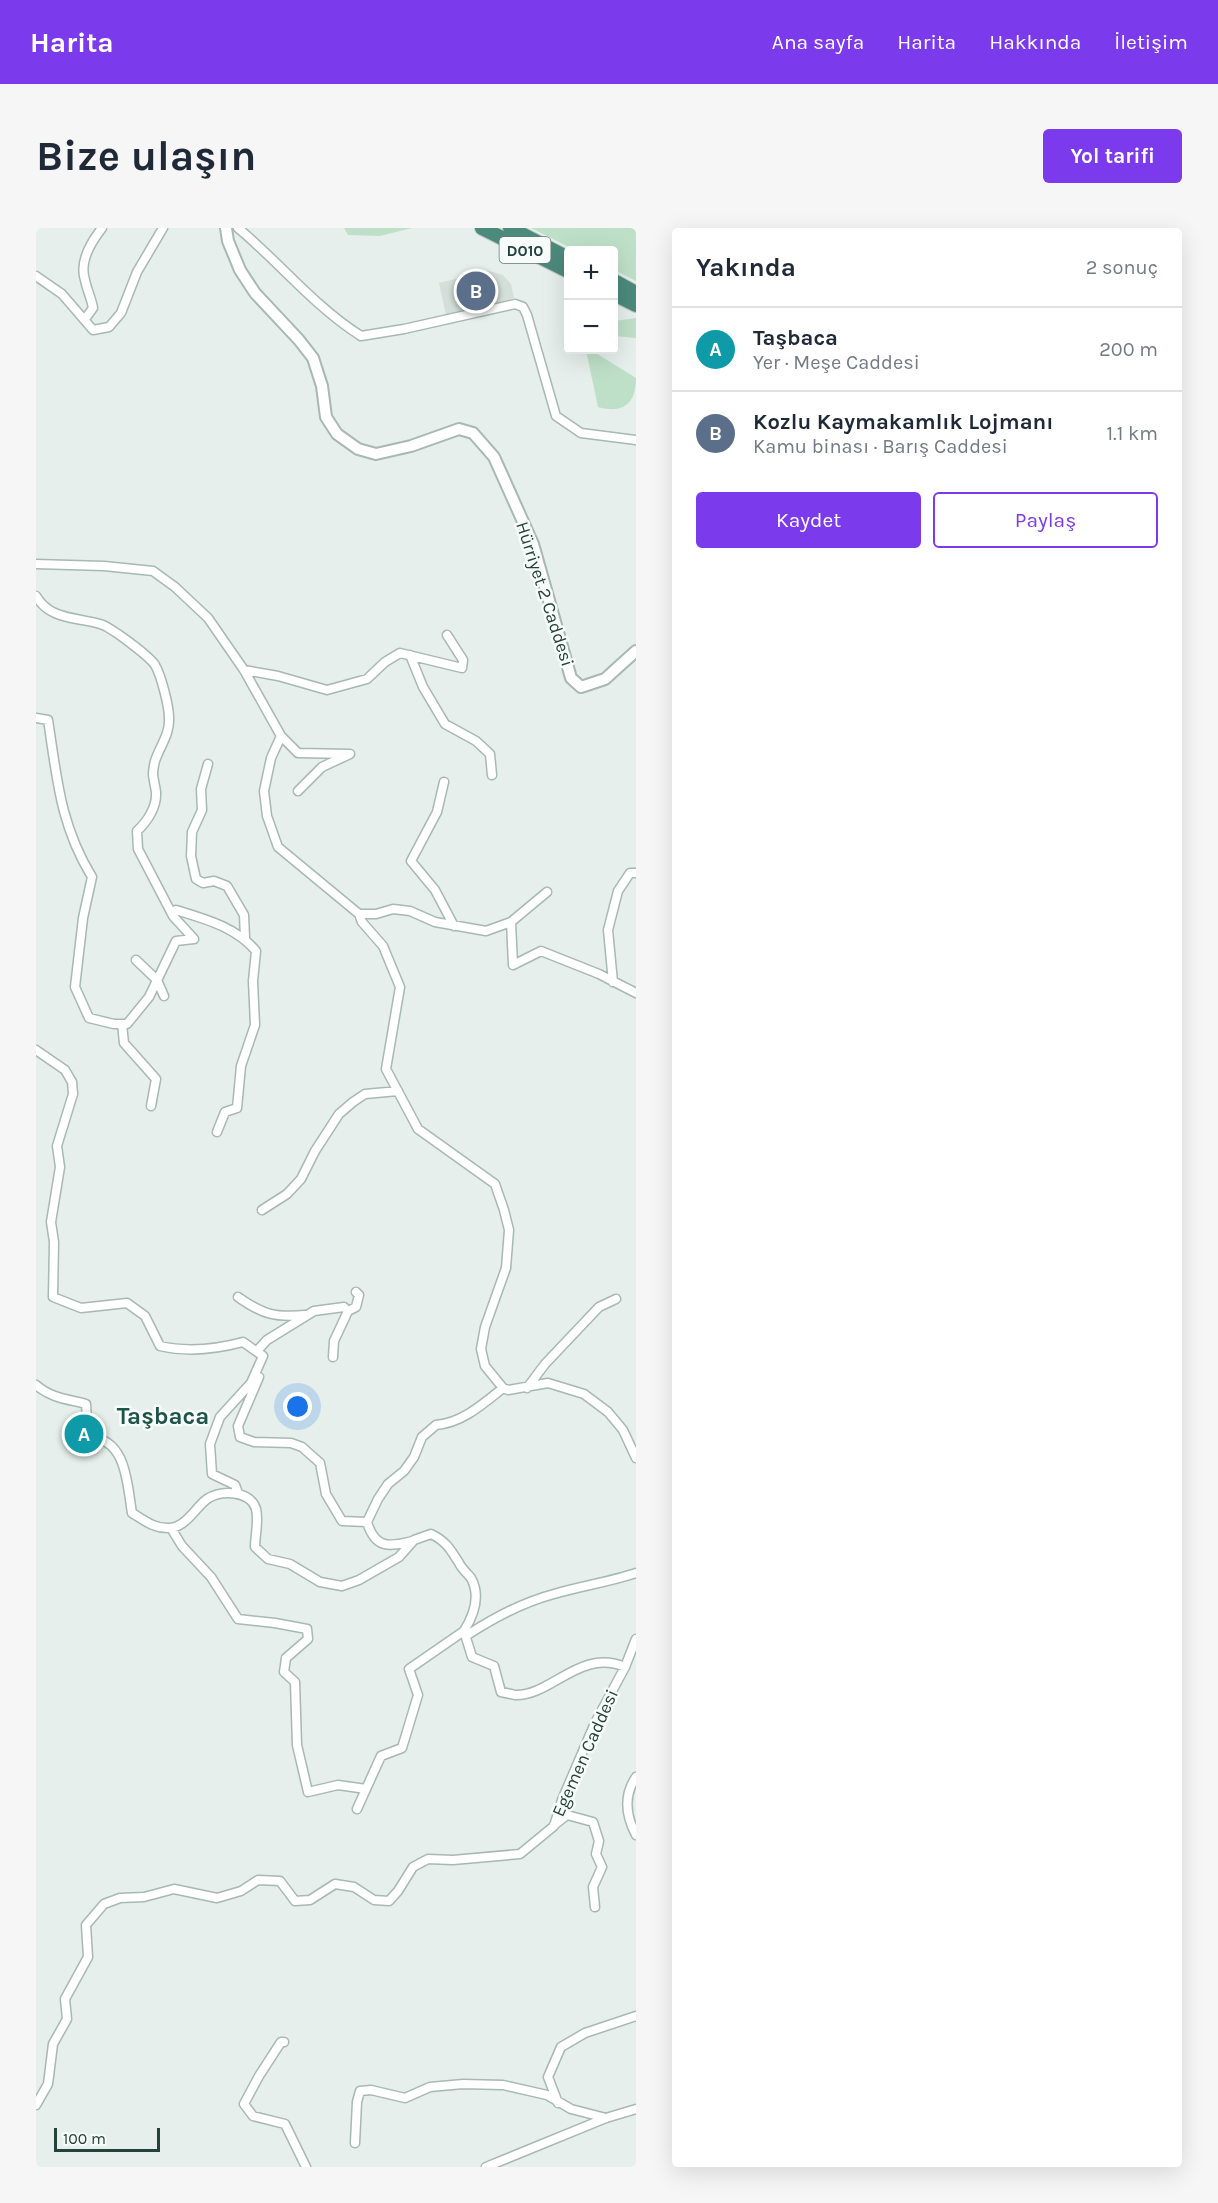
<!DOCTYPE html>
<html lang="tr">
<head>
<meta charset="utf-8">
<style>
	:root { --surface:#fff; --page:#f6f6f7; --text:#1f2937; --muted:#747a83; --line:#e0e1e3; --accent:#7c3aed }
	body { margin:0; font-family:Karla,sans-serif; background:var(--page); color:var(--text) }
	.controls { position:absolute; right:18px; top:18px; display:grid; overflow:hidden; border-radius:6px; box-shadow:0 6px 24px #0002 }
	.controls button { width:54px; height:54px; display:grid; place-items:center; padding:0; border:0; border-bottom:2px solid var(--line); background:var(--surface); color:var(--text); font:30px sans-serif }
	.scale { position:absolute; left:18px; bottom:15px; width:106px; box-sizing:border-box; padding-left:6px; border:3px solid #24423a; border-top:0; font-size:16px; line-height:21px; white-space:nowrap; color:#24423a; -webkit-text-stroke:4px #f7fbf9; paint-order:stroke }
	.you { position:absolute; left:262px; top:1179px; width:21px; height:21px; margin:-15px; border:4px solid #fff; border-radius:50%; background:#1a73e8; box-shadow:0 0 0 9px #1a73e833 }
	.badge { display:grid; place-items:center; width:39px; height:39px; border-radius:50%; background:var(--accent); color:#fff; font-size:20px; font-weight:700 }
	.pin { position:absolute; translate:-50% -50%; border:3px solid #fff; box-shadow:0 2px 6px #0006 }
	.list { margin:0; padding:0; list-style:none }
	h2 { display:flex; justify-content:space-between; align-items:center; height:78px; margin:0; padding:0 24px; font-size:26px }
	h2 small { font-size:20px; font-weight:400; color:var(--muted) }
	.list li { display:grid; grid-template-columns:39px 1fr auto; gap:18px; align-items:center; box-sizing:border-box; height:84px; padding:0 24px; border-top:2px solid var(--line) }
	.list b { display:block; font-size:22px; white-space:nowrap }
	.list p { margin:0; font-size:20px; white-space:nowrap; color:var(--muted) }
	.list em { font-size:20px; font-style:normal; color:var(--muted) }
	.actions { display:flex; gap:12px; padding:18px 24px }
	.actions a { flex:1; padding:14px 0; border:2px solid var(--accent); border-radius:6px; text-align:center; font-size:21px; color:var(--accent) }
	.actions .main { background:var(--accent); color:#fff }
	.map { position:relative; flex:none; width:600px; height:1939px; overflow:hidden; border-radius:6px }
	header { display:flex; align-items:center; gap:36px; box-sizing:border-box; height:84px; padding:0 30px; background:var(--accent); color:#fff }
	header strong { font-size:28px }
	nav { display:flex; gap:33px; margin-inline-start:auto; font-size:21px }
	.intro { display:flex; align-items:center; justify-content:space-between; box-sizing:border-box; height:144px; padding:0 36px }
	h1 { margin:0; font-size:42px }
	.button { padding:15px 27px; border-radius:6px; background:var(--accent); color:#fff; font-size:21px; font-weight:700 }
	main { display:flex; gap:36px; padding:0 36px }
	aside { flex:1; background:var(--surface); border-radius:6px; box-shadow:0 6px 24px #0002 }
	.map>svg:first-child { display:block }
	.built { fill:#d4dfda }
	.green { fill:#bfe0c8 }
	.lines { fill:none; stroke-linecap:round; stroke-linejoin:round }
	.minor-casing { stroke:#a8b8b2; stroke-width:11 }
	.tertiary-casing { stroke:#a8b8b2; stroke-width:14 }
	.trunk-casing { stroke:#c2cac8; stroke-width:16 }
	.minor { stroke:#fff; stroke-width:8 }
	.tertiary { stroke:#fff; stroke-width:10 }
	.trunk { stroke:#4c8a7c; stroke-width:14 }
	.labels { text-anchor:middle; stroke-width:5; stroke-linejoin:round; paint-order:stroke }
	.shield { fill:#f7fbf9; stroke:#637a73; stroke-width:1.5 }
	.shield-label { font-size:16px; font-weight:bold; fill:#24423a }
	.street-label { font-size:18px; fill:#24423a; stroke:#f7fbf9 }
	.district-label { font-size:24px; font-weight:bold; fill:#1f5548; stroke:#f7fbf9 }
</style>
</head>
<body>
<header>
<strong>Harita</strong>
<nav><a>Ana sayfa</a><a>Harita</a><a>Hakkında</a><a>İletişim</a></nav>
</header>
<div class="intro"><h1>Bize ulaşın</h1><a class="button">Yol tarifi</a></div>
<main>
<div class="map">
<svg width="600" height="1939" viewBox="0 0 600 1939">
	<rect width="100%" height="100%" fill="#e6efeb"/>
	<!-- built -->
	<path class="built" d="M453,43l14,4 8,9 3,14 -68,17 -7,-32z"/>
	<!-- green -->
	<path class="green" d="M308,0h68l-32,8 -32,-1z
		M495,0h105v53l-22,-11v-20h-39z
		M600,90v20l-22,-2v-15z
		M550,122h5l45,28c0,26 -13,36 -38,29z"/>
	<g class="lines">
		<defs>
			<path id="minor" d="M202,0c42,35 77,79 123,108l43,-7 111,-25 8,3 4,8 29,101 25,17 55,7
				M0,48l26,18 31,36 16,-3 12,-14 16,-41 26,-44
				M49,91l8,-11c-2,-11 -6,-18 -8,-28 -6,-18 6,-38 17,-52
				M0,336l68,2 49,5 22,16 33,31 36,52 37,66 -10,22 -7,33 3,25 11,31 81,67 3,8 21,24 17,41 -14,82 32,60 77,55 9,26 5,20 -3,38 -21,59 -4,22 4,17 18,22 5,2 40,-7 36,11 24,18 15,18 13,28
				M0,368c14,24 40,21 64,28 11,3 49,32 55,41 6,10 14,41 14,53 1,16 -9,28 -14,43 -4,16 -1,16 1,31 1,15 -9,30 -19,39l1,18 35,67
				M374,427l13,32 22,37 31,17 14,13 2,21
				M208,442l34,6 49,14 40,-11 18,-17 15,-9 62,15 1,-8 -16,-25
				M0,490l12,2c9,58 12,105 44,157l-9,41 -8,69 14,31 25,6h13l22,-27 27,-56 18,-2 -21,-23 3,-6c29,9 60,17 80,41l-3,30 2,44 -14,41 -4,42 -12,4 -8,20
				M245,508l17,17 52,1 -28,13 -24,24
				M172,536l-7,25 1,21 -10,22 -1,24 5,23 7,4 11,-2 13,5 17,29 1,23
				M408,554l-7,30 -26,49 24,29 19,36
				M323,686h17l17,-5 17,2 25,11 51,9 25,-9 2,43 28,-14 58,23 37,19
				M475,694l36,-30
				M100,732l21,20 7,16
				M577,754l-5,-52 10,-39 12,-18h6
				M86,796l2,19 32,36 -5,27
				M0,822l29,20 7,12 1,12 -16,52 3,21 -9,55 3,20 -1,55 28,11 46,-5 18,13 15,30c26,6 57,3 83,-4l20,14 -12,27 -31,34 -10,27 2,30 23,11 3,8
				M226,982l25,-16 14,-15 14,-28 24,-37 14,-12 12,-8 33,-3
				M202,1069c24,17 37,21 67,18
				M312,1083l8,-4 3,-12 -3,-3
				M221,1123l10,-11 47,-29 30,-4 4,4 -14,30 -1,16
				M223,1149l-21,49 2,11 14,5 37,1 11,4 18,16 6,31 16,27 25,1 11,-23 10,-15 16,-13 10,-14 8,-20 14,-12c26,-2 47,-21 67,-37
				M0,1157c15,13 31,14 50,19l2,33c39,1 39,47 44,76 13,8 23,16 38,15 16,-1 25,-20 37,-29 14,-9 43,-9 49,10 3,11 -1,27 -1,38l13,12 22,5 30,18 22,4 17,-6 40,-23 15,-17 17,-6c15,7 20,16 28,29 3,6 8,10 12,15 10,18 3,37 -7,53l5,3c26,-17 55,-32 85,-40 27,-8 55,-12 82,-21
				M491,1160l18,-24 54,-57 17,-8
				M331,1294c8,27 22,25 46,19
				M135,1300l11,18 29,31 27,42 37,4 32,6 1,10 -22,19 -2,14 11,10 2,63 11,47 30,-7 28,4
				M600,1549c-13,19 -10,39 0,58
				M321,1581l24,-53 21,-8 16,-53 -9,-26 55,-38 8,26 22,9 7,26c5,1 10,2 14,3 37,1 65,-47 110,-28
				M518,1597l13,-10 26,7 6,19 -3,13 6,13 -9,20 2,20
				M248,1814h-3l-22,34 -15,28 9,12 32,8 21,43
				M522,1875l-10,-26 13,-30 24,-14 51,-17
				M0,1877l12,-21 5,-40 14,-25 -2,-20 23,-42 -2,-32 18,-21 16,-6 24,-1 30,-8 43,9 24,-7 17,-11 22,1 15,20 15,-1 25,-16 19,3 20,13 15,1 9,-10 15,-24 15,-8 25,1 67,-6 34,-28 8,-26 33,-77 30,-56 11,-28
				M319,1915l2,-41 3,-11 11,-1 34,8 25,-11 33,-3 40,1 44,10 24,14 35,9
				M450,1939l120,-49 30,-9"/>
			<path id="tertiary" d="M190,0l2,13 12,29 15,23 44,47 14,18 9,28 4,31 11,17 21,15 18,5 35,-8 48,-17 14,4 21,24 39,87 38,134 10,9 24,-8 31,-28"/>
			<path id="trunk" d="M446,0l86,43
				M474,0l58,30
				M578,53l22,12
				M578,66l22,11"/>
		</defs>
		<!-- minor casing -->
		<use href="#minor" class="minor-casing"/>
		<!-- tertiary casing -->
		<use href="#tertiary" class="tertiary-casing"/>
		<!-- trunk casing -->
		<use href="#trunk" class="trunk-casing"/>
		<!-- minor -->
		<use href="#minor" class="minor"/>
		<!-- tertiary -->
		<use href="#tertiary" class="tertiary"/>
		<!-- trunk -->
		<use href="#trunk" class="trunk"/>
	</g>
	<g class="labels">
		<!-- shield labels -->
		<rect class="shield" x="463.5" y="9" width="51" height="26" rx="4.5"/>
		<g class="shield-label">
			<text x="489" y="28">D010</text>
		</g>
		<!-- street labels -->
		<g class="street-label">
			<text transform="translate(509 366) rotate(72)" y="6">Hürriyet 2 Caddesi</text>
			<text transform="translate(549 1525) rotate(-66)" y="6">Egemen Caddesi</text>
		</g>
		<!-- district labels -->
		<g class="district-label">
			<text x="127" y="1196">Taşbaca</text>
		</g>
	</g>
</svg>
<div class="controls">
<button>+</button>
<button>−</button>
</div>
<div class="scale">100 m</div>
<div class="you"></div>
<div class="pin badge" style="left:48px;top:1206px;background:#0f9aa8">A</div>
<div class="pin badge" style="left:440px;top:63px;background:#5c6f8a">B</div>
</div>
<aside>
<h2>Yakında<small>2 sonuç</small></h2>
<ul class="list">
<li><span class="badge" style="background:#0f9aa8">A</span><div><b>Taşbaca</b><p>Yer · Meşe Caddesi</p></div><em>200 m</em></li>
<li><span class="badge" style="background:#5c6f8a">B</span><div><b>Kozlu Kaymakamlık Lojmanı</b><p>Kamu binası · Barış Caddesi</p></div><em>1.1 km</em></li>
</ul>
<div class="actions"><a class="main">Kaydet</a><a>Paylaş</a></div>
</aside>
</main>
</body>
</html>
